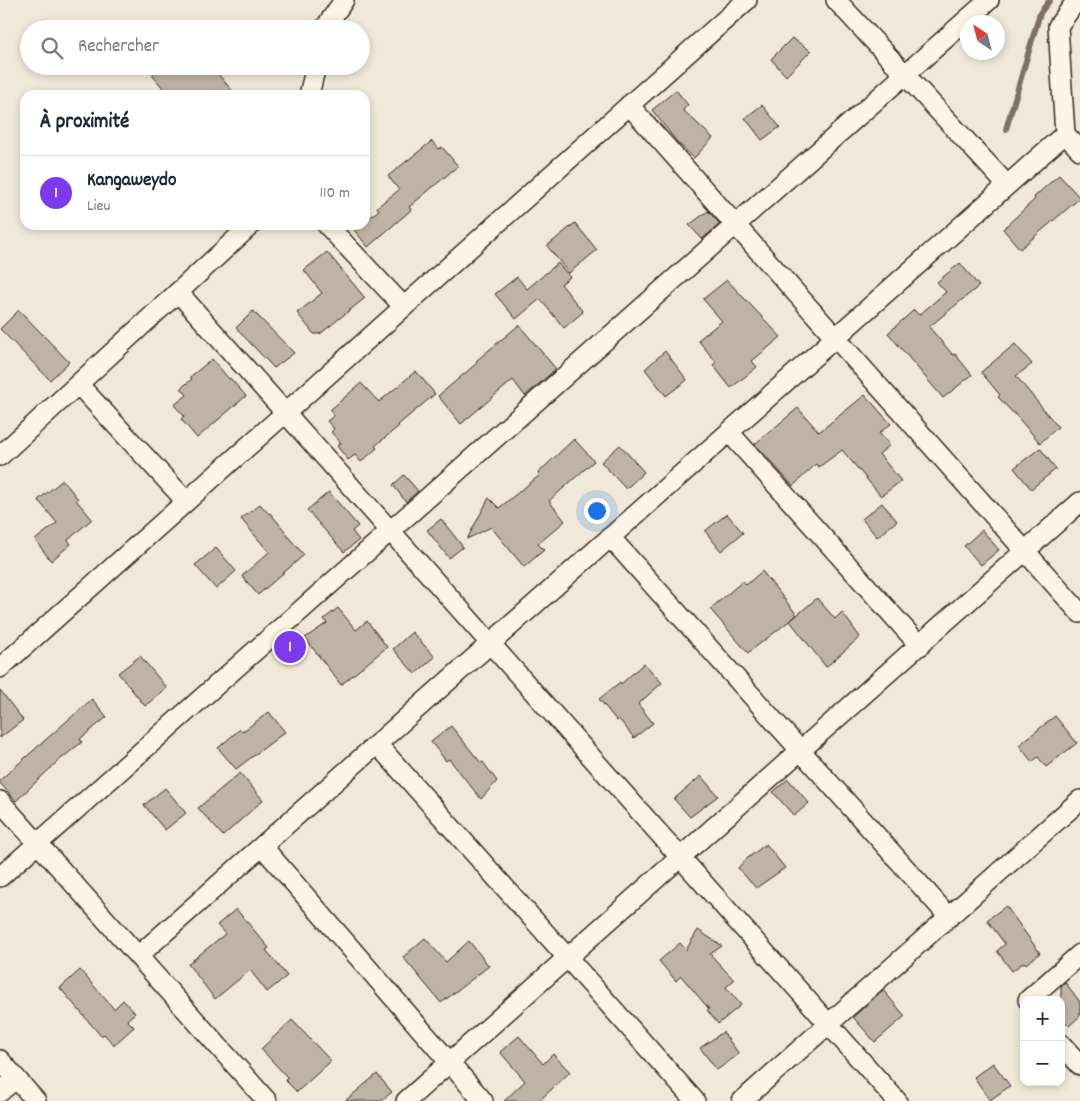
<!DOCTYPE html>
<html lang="fr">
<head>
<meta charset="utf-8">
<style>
	:root { --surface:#fff; --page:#f2f2f3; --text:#1f2937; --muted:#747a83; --line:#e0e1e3; --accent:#7c3aed }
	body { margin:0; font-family:Dekko,sans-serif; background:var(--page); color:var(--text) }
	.controls { position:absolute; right:15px; bottom:15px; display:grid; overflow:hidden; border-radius:10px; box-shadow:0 2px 8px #0003 }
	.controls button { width:45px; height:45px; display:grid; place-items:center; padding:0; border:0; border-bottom:1px solid var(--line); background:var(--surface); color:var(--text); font:25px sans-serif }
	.compass { position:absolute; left:960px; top:15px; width:45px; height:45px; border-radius:50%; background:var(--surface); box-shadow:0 2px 8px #0003; rotate:325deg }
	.you { position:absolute; left:596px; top:510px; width:18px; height:18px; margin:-12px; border:4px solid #fff; border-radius:50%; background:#1a73e8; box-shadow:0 0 0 8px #1a73e833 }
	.badge { display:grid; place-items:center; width:32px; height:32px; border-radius:50%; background:var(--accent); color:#fff; font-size:16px; font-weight:700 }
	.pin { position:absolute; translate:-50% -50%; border:2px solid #fff; box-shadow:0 1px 5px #0006 }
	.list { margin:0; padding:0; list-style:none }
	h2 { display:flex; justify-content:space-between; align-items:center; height:65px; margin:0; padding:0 20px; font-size:21px }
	h2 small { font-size:16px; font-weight:400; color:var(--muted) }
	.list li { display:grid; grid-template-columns:32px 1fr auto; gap:15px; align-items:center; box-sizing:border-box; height:75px; padding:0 20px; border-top:1px solid var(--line) }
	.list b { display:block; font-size:19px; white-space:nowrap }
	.list p { margin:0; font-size:16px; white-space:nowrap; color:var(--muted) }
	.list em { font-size:16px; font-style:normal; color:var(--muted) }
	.icon { flex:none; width:28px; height:28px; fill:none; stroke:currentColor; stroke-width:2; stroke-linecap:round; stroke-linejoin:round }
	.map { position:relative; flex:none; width:1080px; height:1101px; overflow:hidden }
	.search { position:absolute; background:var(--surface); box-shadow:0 2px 8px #0003; left:20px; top:20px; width:350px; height:55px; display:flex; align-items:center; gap:12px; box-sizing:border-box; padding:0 18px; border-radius:28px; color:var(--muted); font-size:19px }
	.panel { position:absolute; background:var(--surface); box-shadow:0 2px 8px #0003; left:20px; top:90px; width:350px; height:140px; border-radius:15px }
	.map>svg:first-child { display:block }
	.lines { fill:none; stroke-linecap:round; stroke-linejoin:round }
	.stream { stroke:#7e7163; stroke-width:6 }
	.building { fill:#beb3a4; stroke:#3b2a1e }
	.street-casing { stroke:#3b2a1e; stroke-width:22 }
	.street { stroke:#fcf5e5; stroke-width:19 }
</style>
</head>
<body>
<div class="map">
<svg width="1080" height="1101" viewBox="0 0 1080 1101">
	<rect width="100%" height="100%" fill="#f0e9d9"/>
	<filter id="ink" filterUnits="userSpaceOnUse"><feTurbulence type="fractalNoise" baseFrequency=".02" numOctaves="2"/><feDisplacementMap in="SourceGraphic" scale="10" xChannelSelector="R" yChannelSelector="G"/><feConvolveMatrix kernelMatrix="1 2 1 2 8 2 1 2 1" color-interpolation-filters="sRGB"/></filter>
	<g filter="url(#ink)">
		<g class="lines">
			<!-- stream -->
			<path class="stream" d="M1006,129l34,-116 10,-13"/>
		</g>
		<!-- building -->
		<path class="building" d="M792,38l19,13 -25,25 -15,-17z
			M162,66h49l25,29h-67l-17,-20z
			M676,90l12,15 -5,5 30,28 -19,20 -16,-15 -26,-33z
			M762,105l18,22 -18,13 -17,-22z
			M432,141l7,8 3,-2 16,19 -49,41 2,3 -43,37 -14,-17 6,-5h5v-4l14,-11 -2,-3 22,-17 -11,-14z
			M1059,175l21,23 -60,51 -17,-20 32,-30 -1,-2z
			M708,211l12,13 -18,15 -13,-14z
			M575,223l22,27 -28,23 -22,-27z
			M327,252l38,46 -45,36h-6l-17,-21 25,-20 -18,-23z
			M558,263l12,14 -9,7 22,28 -19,16 -24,-29 -24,20 -21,-25 22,-17 10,12z
			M960,263l19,23 -50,41 24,28 2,-1 17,21 -29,23 -55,-65 26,-23 5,5 27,-23 -9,-10z
			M727,280l54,57 -29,24 5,6 -26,21 -18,-23 3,-3 -18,-22 24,-19 -19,-22z
			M19,310l50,52 -19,18 -50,-51z
			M253,311l41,42 -20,15 -38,-40z
			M519,325l37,44 -31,27 -12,-16 -52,44 -23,-28 39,-33 -1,-2z
			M1015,344l17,20 -16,12 42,51 -18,16 -27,-31h-1l-14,-15 2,-2 -19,-23z
			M665,351l22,29 -21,16 -21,-27z
			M212,359l17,20 1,-1 16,18 -49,42 -16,-19 3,-3 -10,-11 13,-10 -6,-7 11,-9 -2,-2z
			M416,371l19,23 -37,31 1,1 -24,20 2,2 -16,14 -6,-7 -7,5 -11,-14 4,-3 -10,-11 3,-3 -7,-8 7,-5 -4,-6 31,-27 18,19z
			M865,395l26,29 -12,9 11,12 -11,9 22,27 -20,15 -39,-46 -23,17 -3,-3 -23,22 -38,-42 43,-36 21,24z
			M574,439l20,22 -45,40 16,20 -27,23 6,6 -20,17 -33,-40 -24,12 22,-41 10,10 41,-33 -2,-2z
			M620,445l24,27 -18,17 -25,-27z
			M1040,448l16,21 -25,20 -17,-21z
			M404,475l14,16 -12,11 -13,-17z
			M63,480l15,19 -2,1 16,19 -24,21 3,4 -20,17 -16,-21 22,-17 -19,-23z
			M329,492l29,34 -6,5 7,9 -15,12 -37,-42z
			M882,503l15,18 -20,16 -15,-18z
			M260,504l9,10 1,-1 15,18 -1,1 20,23 -46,40 -16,-19 27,-24 -28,-33z
			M727,514l16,19 -22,18 -16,-20z
			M441,519l22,28 -14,11 -22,-28z
			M982,530l17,20 -18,15 -17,-19z
			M216,548l20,23 -20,18 -21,-24z
			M762,571l35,44 -49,38 -38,-44 33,-28 3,4z
			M817,598l18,21 7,-7 18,25 -34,30 -36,-46z
			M338,608l18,22 11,-9 20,26 -46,38 -36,-47 22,-15 -3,-4z
			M412,632l23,25 -20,17 -22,-25z
			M140,656l27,32 -22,18 -27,-33z
			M644,663l18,20 -24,21 15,19 -19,15 -15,-19 -2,2 -18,-22 21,-17 1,2z
			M0,690l23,30 -23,18z
			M92,699l15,18 -27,22 2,3 -26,21 -40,38 -16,-18v-3z
			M269,712l16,20 -49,37 -18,-21 22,-19 2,3z
			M1055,716l22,27 -31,24 -8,-10 -6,5 -13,-17z
			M451,726l30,37 2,-1 14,19 -16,18 -32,-40 -3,2 -15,-19z
			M240,773l23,27 -40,36 -25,-28z
			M701,776l17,20 -28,21 -16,-18z
			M788,779l21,24 -15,13 -21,-24z
			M165,788l21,25 -21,17 -21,-25z
			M766,844l19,24 -29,20 -18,-20 6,-7z
			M1006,906l34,47 -14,11 -2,-2 -12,9 -15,-20 8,-7 -18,-24z
			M236,909l33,39 -3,2 21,26 -20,16 -17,-22 -35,29 -27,-35 37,-30 -8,-9z
			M698,930l24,16 -12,8 24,26 -8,7 15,18 -23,19 -11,-14 2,-1 -28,-33 -5,5 -17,-20 21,-18 6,7z
			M425,938l21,24 23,-21 20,25 -48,37 -38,-46z
			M80,970l34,39 9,-9 12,13 -8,7 7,7 -20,18 -10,-11 -3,2 -41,-48z
			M1065,982l15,20v14l-11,10 -8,-8v-32z
			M883,990l22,26 -30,26 -22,-25z
			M292,1020l39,41 -34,31 -12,-12 3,-2 -27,-29z
			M723,1032l16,22 -22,16 -17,-22z
			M519,1036l24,28 10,-10 17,18 -31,29h-35l21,-20 -25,-29z
			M993,1063l17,23 -20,14 -16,-23z
			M377,1074l15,18 -11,9h-36z"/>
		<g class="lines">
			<defs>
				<path id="street" d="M836,0l171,185
					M1077,0l-19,26 7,108 15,16
					M326,29l1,-4 17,-25
					M309,95l7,-29
					M629,105l451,508
					M327,225l77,82
					M178,292l719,809
					M78,384l108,117
					M729,432l191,214
					M0,456l251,-231
					M610,537l339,380
					M0,668l747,-668
					M377,744l318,357
					M0,801l267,300
					M262,846l221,255
					M0,877l989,-877
					M138,956l927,-822
					M1028,1000l52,-46
					M1061,1044l19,21
					M0,1060l36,41
					M0,1092l16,-14
					M406,1101l674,-599
					M742,1101l338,-301"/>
			</defs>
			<!-- street casing -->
			<use href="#street" class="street-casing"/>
			<!-- street -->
			<use href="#street" class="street"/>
		</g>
	</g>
</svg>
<div class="controls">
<button>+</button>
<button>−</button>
</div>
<svg class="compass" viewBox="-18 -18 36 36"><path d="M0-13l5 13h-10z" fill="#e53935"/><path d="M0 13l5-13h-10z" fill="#747a83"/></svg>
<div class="you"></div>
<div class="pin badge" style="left:290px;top:647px">1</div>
<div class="search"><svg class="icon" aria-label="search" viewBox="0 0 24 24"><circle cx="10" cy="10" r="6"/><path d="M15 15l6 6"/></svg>Rechercher</div>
<section class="panel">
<h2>À proximité<small></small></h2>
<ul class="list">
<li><span class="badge">1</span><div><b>Kangaweydo</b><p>Lieu</p></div><em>110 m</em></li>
</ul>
</section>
</div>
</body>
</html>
